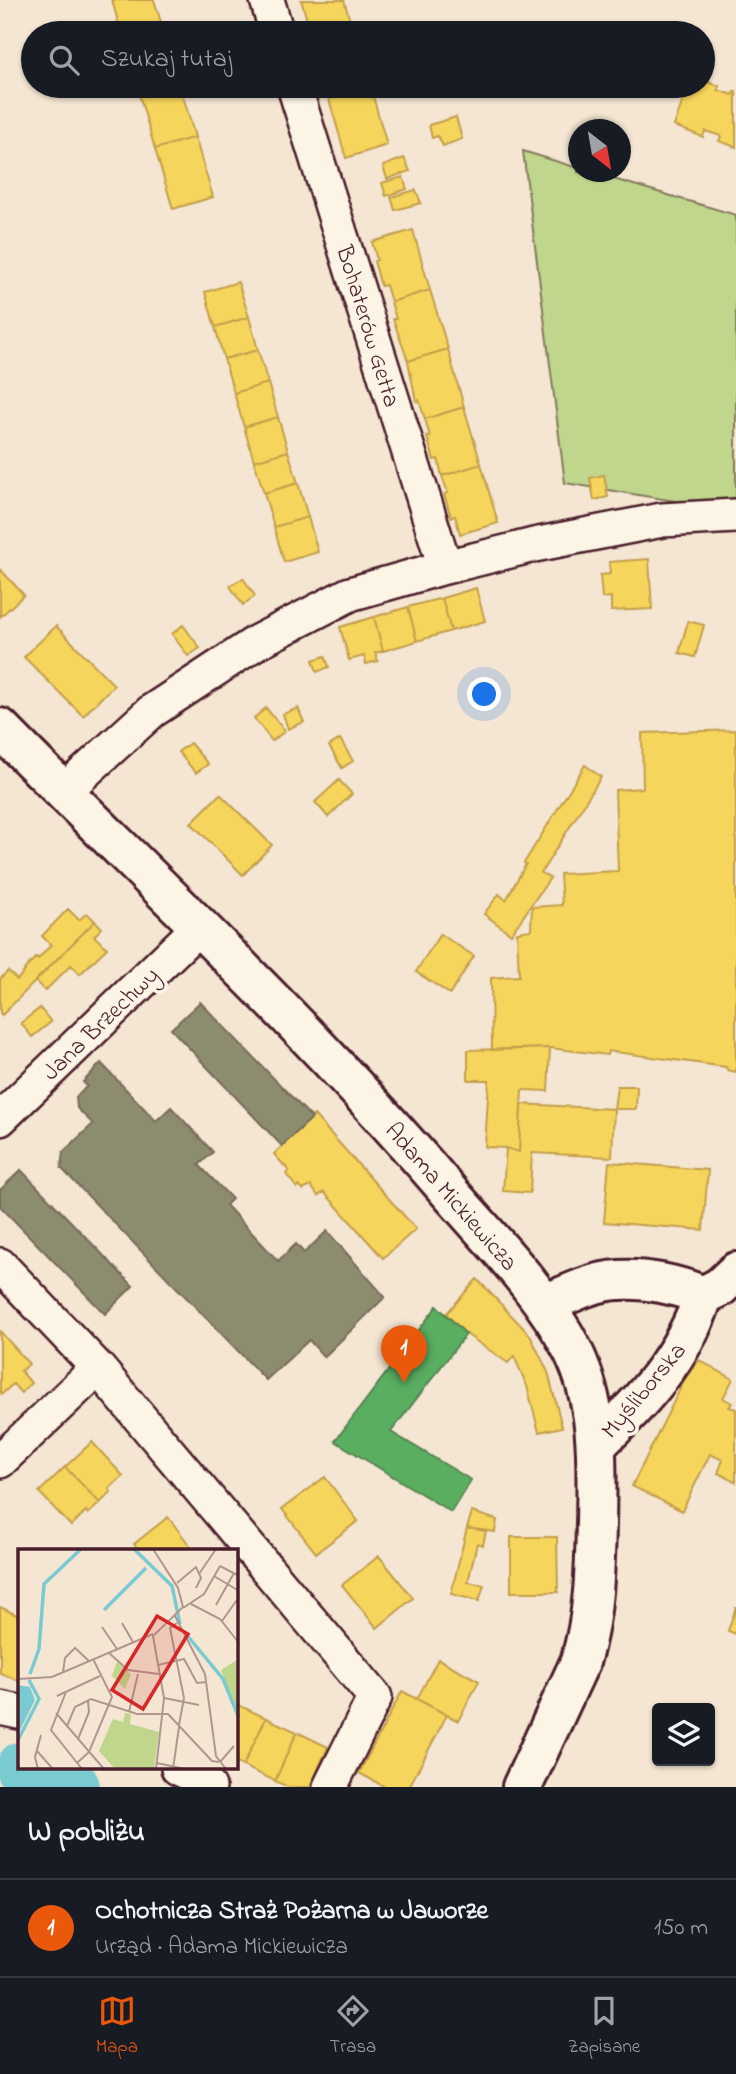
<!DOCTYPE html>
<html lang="pl">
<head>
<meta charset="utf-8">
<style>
	:root { --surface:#171b24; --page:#20242c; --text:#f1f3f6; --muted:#9ea1a6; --line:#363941; --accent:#ea580c }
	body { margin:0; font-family:"Indie Flower",sans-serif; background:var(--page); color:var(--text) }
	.controls { position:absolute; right:21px; bottom:21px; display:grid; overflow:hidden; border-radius:7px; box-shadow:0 2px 5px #0004 }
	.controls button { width:63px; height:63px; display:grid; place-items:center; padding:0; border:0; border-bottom:2px solid var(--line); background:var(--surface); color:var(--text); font:35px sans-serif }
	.compass { position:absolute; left:568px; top:119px; width:63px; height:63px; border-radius:50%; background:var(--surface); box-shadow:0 2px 5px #0004; rotate:149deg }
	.you { position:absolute; left:485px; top:695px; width:24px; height:24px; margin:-18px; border:5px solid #fff; border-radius:50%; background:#1a73e8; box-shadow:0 0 0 10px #1a73e833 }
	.badge { display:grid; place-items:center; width:46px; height:46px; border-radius:50%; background:var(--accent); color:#fff; font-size:23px; font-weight:700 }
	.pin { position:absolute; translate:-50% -58px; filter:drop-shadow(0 2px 4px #0008) }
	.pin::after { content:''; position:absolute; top:37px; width:24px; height:21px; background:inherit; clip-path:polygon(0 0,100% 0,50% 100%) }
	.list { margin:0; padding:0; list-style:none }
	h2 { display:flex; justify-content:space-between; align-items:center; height:91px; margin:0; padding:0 28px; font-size:30px }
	h2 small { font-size:23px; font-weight:400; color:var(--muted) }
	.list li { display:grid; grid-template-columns:46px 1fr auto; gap:21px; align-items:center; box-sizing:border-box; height:98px; padding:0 28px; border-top:2px solid var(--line) }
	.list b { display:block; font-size:26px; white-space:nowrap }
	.list p { margin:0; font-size:23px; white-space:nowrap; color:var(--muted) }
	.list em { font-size:23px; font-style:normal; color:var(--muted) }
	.icon { flex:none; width:38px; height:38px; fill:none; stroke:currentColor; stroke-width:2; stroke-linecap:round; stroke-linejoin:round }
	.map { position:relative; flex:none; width:736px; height:1787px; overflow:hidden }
	.search { position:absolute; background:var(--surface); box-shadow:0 2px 5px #0004; left:21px; right:21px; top:21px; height:77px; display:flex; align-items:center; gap:18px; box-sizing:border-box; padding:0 24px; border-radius:38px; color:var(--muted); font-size:26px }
	.sheet { height:189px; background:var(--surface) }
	nav { display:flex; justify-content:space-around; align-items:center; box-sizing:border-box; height:98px; border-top:2px solid var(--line); background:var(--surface); font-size:19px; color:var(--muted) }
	nav a { display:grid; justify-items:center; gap:4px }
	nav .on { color:var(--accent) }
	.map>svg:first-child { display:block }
	.green { fill:#bfd68c; stroke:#847a5c; stroke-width:2 }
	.homes { fill:#f6d55c; stroke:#c29e4d; stroke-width:2 }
	.public { fill:#5aae61; stroke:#558351; stroke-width:2 }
	.industry { fill:#8c8c6e; stroke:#786b5a; stroke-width:2 }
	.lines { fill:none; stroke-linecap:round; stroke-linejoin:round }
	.river { stroke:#7acbd1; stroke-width:54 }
	.street-casing { stroke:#4a1f2b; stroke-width:38 }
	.secondary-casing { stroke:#4a1f2b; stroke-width:44 }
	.street { stroke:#fcf5e5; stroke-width:33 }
	.secondary { stroke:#fcf5e5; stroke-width:38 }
	.labels { text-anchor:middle; stroke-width:7; stroke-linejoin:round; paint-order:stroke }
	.street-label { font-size:24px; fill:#4a1f2b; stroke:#fcf5e5 }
	.inset-river { fill:none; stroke:#7acbd1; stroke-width:3.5 }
	.inset-road { fill:none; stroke:#b0968f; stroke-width:2 }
	.view { fill:#d62828; fill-opacity:0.15; stroke:#d62828; stroke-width:3.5 }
	.inset-edge { fill:none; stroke:#4a1f2b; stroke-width:3.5 }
</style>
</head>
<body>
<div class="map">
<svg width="736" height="1787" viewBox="0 0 736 1787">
	<rect width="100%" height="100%" fill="#f4e6d2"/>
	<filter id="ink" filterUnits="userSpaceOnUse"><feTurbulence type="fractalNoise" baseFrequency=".0143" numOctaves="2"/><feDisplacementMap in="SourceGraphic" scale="14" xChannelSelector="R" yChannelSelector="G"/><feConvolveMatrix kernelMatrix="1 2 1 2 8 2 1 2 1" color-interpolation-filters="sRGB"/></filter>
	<g filter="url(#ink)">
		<!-- green -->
		<path class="green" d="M523,151l55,17v4h12l146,43v296l-171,-28z"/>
		<!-- homes -->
		<path class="homes" d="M112,0h42l7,22 -40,11z
			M301,0h43l8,28 -18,5h-23z
			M161,22l3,11h-42z
			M703,80l16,6 -1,4 15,5 1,-4h2v56l-17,-6 2,-5 -16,-5 -2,6 -29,-11 14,-40h15z
			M156,86h24l15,51 -40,12 -17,-58z
			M326,86h44l-41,13z
			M370,86l17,59 -41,13 -17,-59z
			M456,117l6,22 -19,7 -5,-10 -6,2 -3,-13z
			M195,137l18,60 -40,12 -18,-60z
			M404,158l6,13 -23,8 -4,-13z
			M403,177l4,12 -21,7 -4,-13z
			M416,190l5,13 -26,7 -4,-13z
			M413,230l17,60 -39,12 -5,-17 -5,1 -7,-25 3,-1 -5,-18z
			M238,282l11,35 -34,10 -10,-35z
			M430,290l18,59 -40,12 -15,-42h3l-5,-17z
			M249,317l9,33 -34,9 -9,-32z
			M448,349l16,58 -39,12 -6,-19 -3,1 -8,-40z
			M258,350l10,33 -34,10 -10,-34z
			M268,383l10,34 -34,10 -10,-34z
			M464,407l17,57 -39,12 -4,-17 -4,1 -7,-23h3l-5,-18z
			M278,417l10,34 -34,10 -10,-34z
			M288,451l10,32 -34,10 -10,-32z
			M481,464l17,59 -38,11 -5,-18 -4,1 -7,-23 4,-1 -6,-17z
			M604,475l4,22 -14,3 -4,-22z
			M298,483l10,34 -34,10 -10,-34z
			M308,517l10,35 -34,10 -10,-35z
			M649,559l3,50 -41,2v-14l-9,1 -2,-23 10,-1 -1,-12z
			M0,569l24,26 -24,22z
			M243,578l12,18 -12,9 -13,-19z
			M476,588l9,33 -34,10 -9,-33z
			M442,598l9,33 -34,10 -9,-34z
			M408,607l9,34 -34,10 -9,-34z
			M374,617l9,34 -8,2 3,8 -12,3 -2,-8 -15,4 -9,-33z
			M688,621l16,4 -9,32 -16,-4z
			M183,625l17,23 -12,8 -16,-22z
			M56,626l58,59 -31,31 -59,-59z
			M325,656l4,11 -12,5 -4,-12z
			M266,708l19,23 -13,10 -18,-23z
			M298,708l6,14 -16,7 -5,-15z
			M736,730v342l-9,-2 -1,-3 -118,-16 -1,4 -57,-7 -58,2 -1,-72 28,-2 -2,-44 14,-2 1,-23 30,-2 -2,-31 58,-3 -3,-81 28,-2 -1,-55z
			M340,739l13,22 -11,7 -13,-22z
			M190,743l18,21 -12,9 -18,-21z
			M585,765l16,12 -60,96 9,5 -39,56 -27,-20 15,-20 7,6 20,-36 -2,-1z
			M339,780l13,14 -24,23 -13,-15z
			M220,794l52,51 -29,30 -52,-52z
			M68,909l11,11 8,-7 8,8 -93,94 -2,-2v-34l8,-8 9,9 8,-9 -1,-1 12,-13 2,2 13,-14 -9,-9z
			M95,921l7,7 -8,8 13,12 -27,26 -9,-9 -26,26 -10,-10z
			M440,934l34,22 -24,38 -34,-22z
			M40,1008l11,14 -19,15 -11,-14z
			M550,1048l-2,43 -26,-1 -3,62 -13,-4 -21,-1 4,-67h-21v-30z
			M617,1086h20l-1,23h-22z
			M521,1104l93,5 -2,48 -80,-4 -2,40 -27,-2 3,-43 13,4z
			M314,1115l102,114 -33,29 -59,-66 -6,4 -7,-10 -8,4 -4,-4 -2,2 -11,-14 3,-3 -15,-17z
			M609,1162l99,8 -5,60 -99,-8z
			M477,1279l53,56 18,37 14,55 -23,5 -12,-46 -13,-30 -6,7 -42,-29 -20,-20z
			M0,1331l29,33 -8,7 10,12 -10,10 -8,-9 -11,10 -2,-2z
			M699,1360l34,19 -10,19 9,5 -3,4 7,2v73l-18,-9 5,-13 -13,-6 -28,57 -50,-25 53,-107z
			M92,1442l31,34 -14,13 2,3 -11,11 -35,-36z
			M65,1467l35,36 -12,11 -2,-3 -15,15 -32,-34z
			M325,1477l33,44 -42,32 -34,-44z
			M472,1512l25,8 -2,12 -28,-4z
			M168,1517l23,30 -5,4h-47l-5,-7z
			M467,1528l19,3 -3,14 -6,-2 -9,39 16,3 -5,16 -28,-7z
			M511,1537h46l1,55h-47z
			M379,1556l34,42 -36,30 -35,-43z
			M0,1607l19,9v65l-19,-8z
			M736,1607v27l-8,-3z
			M438,1659l41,22 -21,40 -41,-22z
			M402,1691l45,24 -38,72h-24l-26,-14z
			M236,1704l30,14 -23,48 -7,-3z
			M266,1718l31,14 -22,49 -32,-15z
			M297,1732l31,15 -18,40h-22l-13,-6z"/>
		<!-- public -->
		<path class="public" d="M437,1306l29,28 -75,98 80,48 -20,32 -116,-71z"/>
		<!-- industry -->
		<path class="industry" d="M200,1002l112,116 -30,28 -111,-117z
			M101,1063l55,58 15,-14 42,45 -14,13 33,34 -6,6 52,56 18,-17 8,9 23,-22 58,66 -61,60 -15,-17 -43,40 -205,-212 2,-16 30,-28 -16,-16 -1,-11 11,-11 -4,-4z
			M21,1170l112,116 -28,28 -105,-108v-16z"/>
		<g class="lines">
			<!-- river -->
			<path class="river" d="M23,1768l50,19"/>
			<defs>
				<path id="street" d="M267,0l10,33
					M294,86l151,481
					M63,792l89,-81 105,-69 93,-48 95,-27 89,-22 128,-25 74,-4
					M0,1119l200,-193
					M0,1265l98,103 277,329 -45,90
					M0,1461l98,-93
					M0,1708l19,4
					M178,1768l15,7 16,12"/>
				<path id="secondary" d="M0,728c149,151 305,296 444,458 45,52 97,103 129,165 27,55 24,113 23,172 -1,47 -2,94 -16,139l-58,125
					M545,1304c22,-9 48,-23 73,-24 27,-2 61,5 85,16
					M597,1444c44,-41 88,-89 106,-148l17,-9 16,-15"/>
			</defs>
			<!-- street casing -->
			<use href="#street" class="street-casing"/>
			<!-- secondary casing -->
			<use href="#secondary" class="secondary-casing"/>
			<!-- street -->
			<use href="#street" class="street"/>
			<!-- secondary -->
			<use href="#secondary" class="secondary"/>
		</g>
	</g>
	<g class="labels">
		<!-- street labels -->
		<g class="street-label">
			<text transform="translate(369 326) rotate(73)" y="8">Bohaterów Getta</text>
			<text transform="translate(100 1023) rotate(-44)" y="8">Jana Brzechwy</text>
			<text transform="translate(452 1196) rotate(49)" y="8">Adama Mickiewicza</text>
			<text transform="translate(643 1390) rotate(-50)" y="8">Myśliborska</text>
		</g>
	</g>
	<!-- overview -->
	<g transform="translate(18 1549)">
		<rect width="220" height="220" fill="#f4e6d2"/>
		<path d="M219,111l2,2 -1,54 -17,-46zM99,113l14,12 -6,15 -13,-13zM107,164l6,1 -1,10 29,8 -5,37h-39l-16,-18 14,-32 10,3z" fill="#bfd68c"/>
		<path d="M0,136l12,2 5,13 -17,34z" fill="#7acbd1"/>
		<path class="inset-river" d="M116,0l38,37 8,38M86,61l42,-42M168,85l37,45 16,39M12,125l9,-25 5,-65 37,-35M0,191l21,-41 -10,-19"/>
		<path class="inset-road" d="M135,0l25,39 5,19 -30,29 11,62 -8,71M202,17l19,10M181,25l17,-25M196,27l25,15M159,34l19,-16 5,11 -5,10M173,55l29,15 19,24M198,56l18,-32M165,59l21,-14 16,-28M157,67l30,58 11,82 10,13M204,72l17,-24M104,74l11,19M159,74l-7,5 14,70 -5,27M84,78l15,22M91,104l19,17 31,4M140,116l26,-6 13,24 10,-1M45,123l2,-14 10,-10 14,13M0,130l34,-2 101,-43M48,143l-15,38 31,39M39,147l43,-20M146,149l35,7M111,163l9,-38M38,164l48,56M150,165l44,47 7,1M49,177l8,-19 16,-8 46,15h31M60,190l11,-27 -1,-11M19,202l16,18M202,213l14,-16M59,214l12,-11 23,-55 -19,-38M139,214l28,6M20,220l-3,-12 6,-22M155,220l6,-42"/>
		<path class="view" d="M139,67l31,18 -45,75 -31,-19z"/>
		<rect width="220" height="220" class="inset-edge"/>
	</g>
</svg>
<div class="controls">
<button><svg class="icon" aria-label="layers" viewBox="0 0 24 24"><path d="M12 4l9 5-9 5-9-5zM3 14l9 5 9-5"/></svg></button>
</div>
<svg class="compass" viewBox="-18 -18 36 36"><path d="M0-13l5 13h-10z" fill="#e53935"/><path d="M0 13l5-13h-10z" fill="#9ea1a6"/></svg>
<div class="you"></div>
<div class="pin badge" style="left:404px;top:1383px">1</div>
<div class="search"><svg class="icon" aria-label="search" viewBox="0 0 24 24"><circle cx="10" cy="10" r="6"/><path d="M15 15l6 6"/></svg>Szukaj tutaj</div>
</div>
<section class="sheet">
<h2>W pobliżu<small></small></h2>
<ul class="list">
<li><span class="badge">1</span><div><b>Ochotnicza Straż Pożarna w Jaworze</b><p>Urząd · Adama Mickiewicza</p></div><em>150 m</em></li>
</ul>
</section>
<nav>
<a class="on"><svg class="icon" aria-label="map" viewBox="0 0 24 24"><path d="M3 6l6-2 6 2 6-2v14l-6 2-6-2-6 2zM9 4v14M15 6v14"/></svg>Mapa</a>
<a><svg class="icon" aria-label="directions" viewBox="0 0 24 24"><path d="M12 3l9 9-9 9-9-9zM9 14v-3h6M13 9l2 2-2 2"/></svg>Trasa</a>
<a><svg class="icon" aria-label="saved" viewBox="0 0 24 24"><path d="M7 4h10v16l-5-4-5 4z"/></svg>Zapisane</a>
</nav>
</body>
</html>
